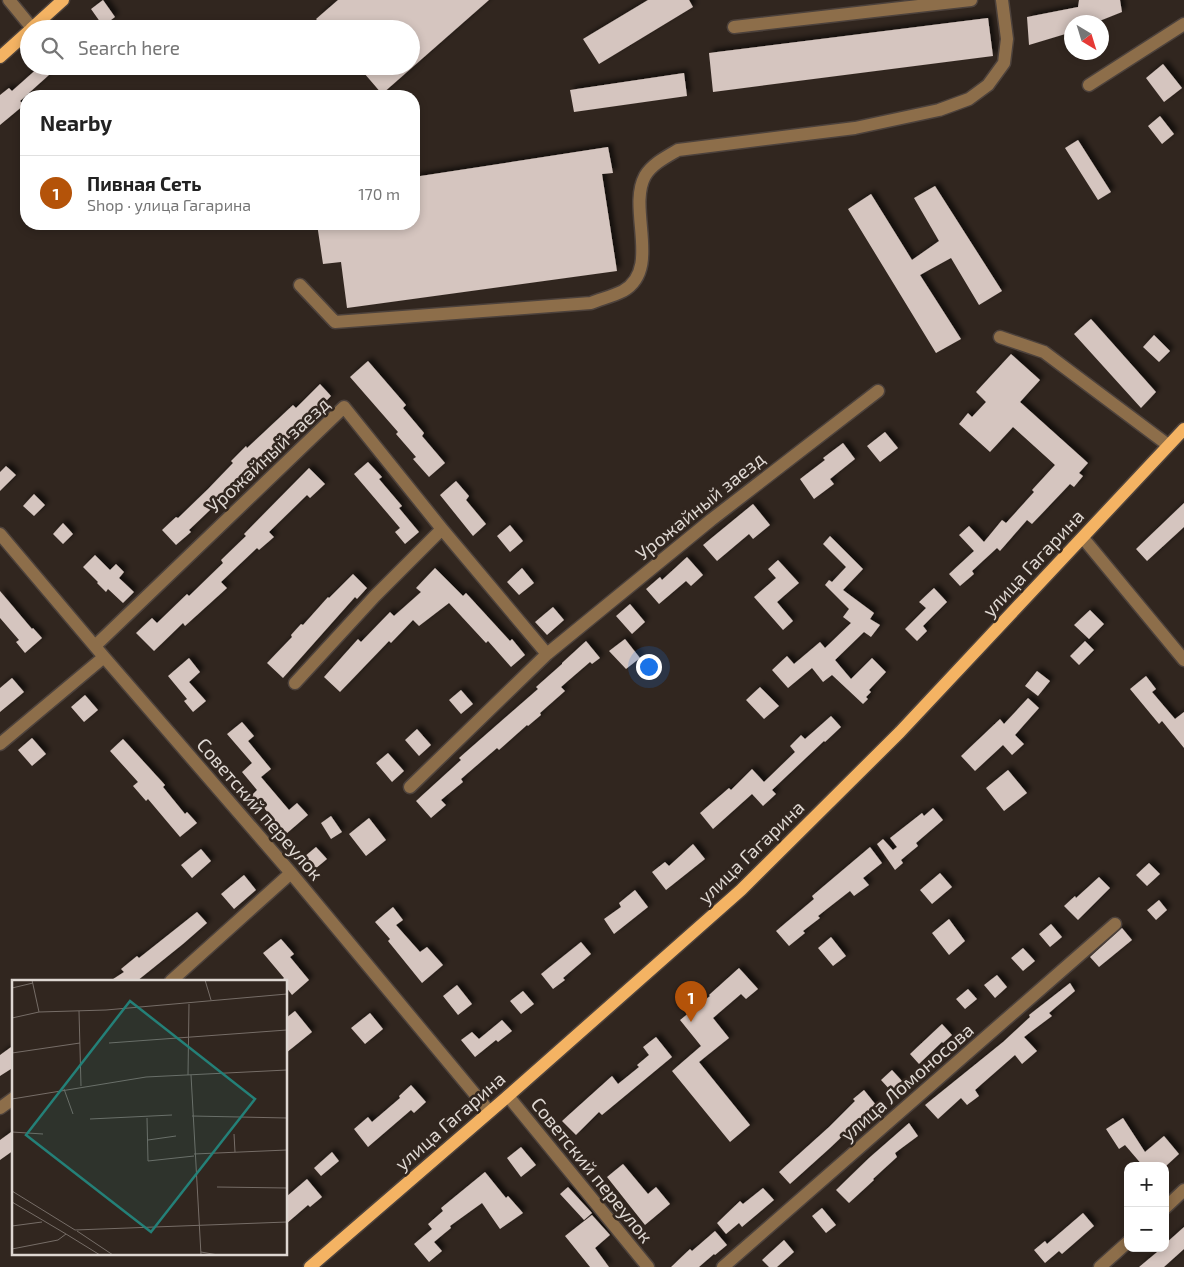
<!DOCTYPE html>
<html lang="en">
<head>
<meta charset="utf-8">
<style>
	:root { --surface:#fff; --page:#f2f2f2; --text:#222; --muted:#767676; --line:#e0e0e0; --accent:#b45309 }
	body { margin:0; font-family:"Exo 2",sans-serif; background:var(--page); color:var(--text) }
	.controls { position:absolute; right:15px; bottom:15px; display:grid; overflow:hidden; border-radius:10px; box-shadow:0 2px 8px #0003 }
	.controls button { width:45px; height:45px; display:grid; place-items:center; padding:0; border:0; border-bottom:1px solid var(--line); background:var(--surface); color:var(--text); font:25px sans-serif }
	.compass { position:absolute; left:1064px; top:15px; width:45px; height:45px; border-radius:50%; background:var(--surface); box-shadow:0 2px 8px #0003; rotate:142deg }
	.you { position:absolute; left:648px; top:666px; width:18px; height:18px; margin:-12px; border:4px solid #fff; border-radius:50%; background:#1a73e8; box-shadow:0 0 0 8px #1a73e833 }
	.badge { display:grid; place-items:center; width:32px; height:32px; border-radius:50%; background:var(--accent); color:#fff; font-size:16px; font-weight:700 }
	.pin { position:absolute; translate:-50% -41px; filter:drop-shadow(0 1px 2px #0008) }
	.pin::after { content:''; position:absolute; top:26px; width:18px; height:15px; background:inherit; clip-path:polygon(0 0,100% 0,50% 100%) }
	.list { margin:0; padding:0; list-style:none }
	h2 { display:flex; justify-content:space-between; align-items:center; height:65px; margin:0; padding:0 20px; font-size:21px }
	h2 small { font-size:16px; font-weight:400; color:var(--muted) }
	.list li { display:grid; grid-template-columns:32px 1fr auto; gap:15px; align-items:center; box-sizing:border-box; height:75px; padding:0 20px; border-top:1px solid var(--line) }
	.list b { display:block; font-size:19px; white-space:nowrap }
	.list p { margin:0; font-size:16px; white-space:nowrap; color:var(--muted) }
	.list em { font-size:16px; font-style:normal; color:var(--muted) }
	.icon { flex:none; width:28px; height:28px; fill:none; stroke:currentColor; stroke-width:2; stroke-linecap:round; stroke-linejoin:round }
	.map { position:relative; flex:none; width:1184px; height:1267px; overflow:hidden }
	.search { position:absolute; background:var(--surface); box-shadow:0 2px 8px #0003; left:20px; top:20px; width:400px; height:55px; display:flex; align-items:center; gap:12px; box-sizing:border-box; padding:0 18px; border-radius:28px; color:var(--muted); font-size:19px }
	.panel { position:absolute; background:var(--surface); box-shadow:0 2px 8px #0003; left:20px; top:90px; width:400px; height:140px; border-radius:20px }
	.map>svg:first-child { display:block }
	.building { fill:#d5c5bf; filter:url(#shadow) }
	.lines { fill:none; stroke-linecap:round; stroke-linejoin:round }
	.minor-casing { stroke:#4d423c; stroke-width:15 }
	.major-casing { stroke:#4d423c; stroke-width:15 }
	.minor { stroke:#8d6e4a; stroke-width:12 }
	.major { stroke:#f4b363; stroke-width:12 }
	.labels { text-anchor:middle; stroke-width:5; stroke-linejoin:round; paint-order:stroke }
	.street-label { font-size:19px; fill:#ded7d2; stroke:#31261f }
	.inset-road { fill:none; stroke:#766d67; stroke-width:1 }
	.view { fill:#248078; fill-opacity:0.15; stroke:#248078; stroke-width:2.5 }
	.inset-edge { fill:none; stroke:#ded7d2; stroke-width:2.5 }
</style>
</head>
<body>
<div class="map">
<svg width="1184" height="1267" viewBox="0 0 1184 1267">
	<defs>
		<filter id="shadow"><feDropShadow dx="4" dy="-4" stdDeviation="2.5" flood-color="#0009"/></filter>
	</defs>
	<rect width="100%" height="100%" fill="#31261f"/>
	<!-- building -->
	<path class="building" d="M103,0l12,17 -12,9 -12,-17z
		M338,0h151l-107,94 -24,-28h53v-37h-86l-9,-10z
		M648,0h41l4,7 -94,57 -16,-25z
		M1079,0h41l2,12 -25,10h-25v10l-43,13 -2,-28 51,-10z
		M988,18l5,38 -280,36 -4,-39z
		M1163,64l19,24 -18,14 -18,-24z
		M40,66h19l-39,35 4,4 -24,20v-30l9,-7 3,3z
		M684,73l3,23 -113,16 -4,-22z
		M1160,116l14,18 -12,10 -14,-18z
		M1078,140l33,52 -13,8 -33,-52z
		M608,147l5,26 -11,1 15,97 -270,37 -6,-46 -18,2 -6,-40h97v-47z
		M935,186l67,105 -23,14 -28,-47 -31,17 41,64 -25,14 -88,-144 23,-15 41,66 27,-19 -25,-43z
		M1091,319l65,73 -15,16 -67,-74z
		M1154,335l16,16 -11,11 -16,-15z
		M1011,354l29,26 -20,22 68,61 -9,10 4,3 -9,11 -4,-3 -38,40 -5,-4 -27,31 -3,-3 -25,23 2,3 -14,12 -11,-12 25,-23 -15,-16 10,-9 15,16 18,-22 4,3 28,-31 -2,-2 23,-25 -42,-38 -23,25 -31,-28 9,-11 4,4 14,-15 -10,-10z
		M368,361l38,44 -3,3 21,25 -2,3 23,27 -16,14 -16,-18 3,-2 -20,-23 2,-2 -48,-55z
		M320,384l11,12 -36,37 -27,24 -1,-1 -78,74 2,2 -15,13 -14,-15 14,-13 2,1 30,-29 25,-26 -2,-2 15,-15 1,2 46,-43 3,3z
		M885,432l13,16 -18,14 -13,-16z
		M843,443l12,16 -25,20 4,5 -20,15 -14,-20 25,-19 -2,-2z
		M368,462l14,15 -3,2 23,27 -3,2 20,24 -14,12 -10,-12 5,-4 -46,-54z
		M6,466l10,9 -16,16v-19z
		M309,468l16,16 -15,14 -3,-3 -38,37 5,5 -15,13 -2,-2 -36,34 6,6 -42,38 -2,-3 -29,28 -18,-18 16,-15 5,5 30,-29 2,2 34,-33 -2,-3 25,-24 -2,-2z
		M456,481l13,15 -3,4 20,24 -13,12 -33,-41z
		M34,494l11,11 -11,11 -11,-10z
		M1184,503v24l-37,34 -11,-12z
		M753,504l17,21 -17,14 -4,-5 -32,27 -14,-16z
		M63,523l10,11 -10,10 -10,-10z
		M510,525l13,16 -13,11 -13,-16z
		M830,536l33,33 -20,21 31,23 -4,6 10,6 -9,12 -7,-5 -29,28 16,19 21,-21 14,14 -17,18 2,2 -5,5 2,2 -5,5 -31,-29 -9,7 -11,-14 -24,20 -16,-18 15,-14 7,8 26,-22 5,6 26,-25 -8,-6 6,-8 -24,-24 4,-5 3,2 14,-15 -23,-23z
		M95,555l15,15 6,-6 8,8 -5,6 15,14 -11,11 -15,-14 -2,3 -9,-9 1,-1 -15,-15z
		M687,557l16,18 -12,11 -5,-5 -27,23 -13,-15 14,-12 2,3z
		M778,560l21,23 -22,19 16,19 -10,9 -29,-33 22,-19 -8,-9z
		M435,568l28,28 3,-3 44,48 2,-2 13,16 -14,12 -23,-26 -2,2 -37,-40 -30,23 -6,-6 -22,23 -2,-2 -49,51 -16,-15 34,-38 3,3 29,-30 4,4 27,-24 -5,-4z
		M522,568l12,15 -15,12 -12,-13z
		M353,574l14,14 -10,11 -2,-2 -72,81 -16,-15 25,-26 -1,-2 10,-11 2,1 25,-28 1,1z
		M934,588l13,14 -24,24 4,5 -10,10 -12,-12 21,-21 -7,-6z
		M0,591l32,38 1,-1 9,10 -17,15 -9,-11 3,-2 -19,-22z
		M630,604l15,18 -13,12 -16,-18z
		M553,607l11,13 -17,15 -12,-13z
		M1090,610l14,14 -15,15 -15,-14z
		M625,639l15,19 -14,11 -17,-18z
		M586,641l14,17 -8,6 -2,-2 -29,25 4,4 -25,22 1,2 -13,11 -1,-1 -28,25 -2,-2 -36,31 2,3 -22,18 5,5 -15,13 -15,-17 45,-41 -2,-2 79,-69 -2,-2 26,-23v-1z
		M1085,641l9,9 -15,15 -9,-9z
		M189,658l11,14 -11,10 17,19 -13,11 -9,-11 3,-2 -19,-23z
		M1037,671l13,10 -12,15 -13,-10z
		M1146,676l10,13 -4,3 23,27 9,-7v36l-22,-27 -3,3 -29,-35z
		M12,678l12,14 -24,20v-24z
		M760,687l19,19 -15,13 -18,-19z
		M461,690l12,14 -12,10 -12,-14z
		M85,695l13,15 -14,12 -13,-15z
		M1028,698l11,10 -24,27 9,9 -12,11 -9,-10 -28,26 -14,-15 39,-37 4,5z
		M831,716l10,11 -16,15 -1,-1 -52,49 4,4 -13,12 -11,-12 -39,35 -13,-16 29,-25 2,2 21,-21 12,13 31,-30 -5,-6 11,-11 4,4z
		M242,722l12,14 -6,5 23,28 -10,8 28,33 8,-7 11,12 -22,19 -22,-26 -4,3 -11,-13 8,-8 -15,-18 10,-9 -25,-29z
		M417,729l14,16 -12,11 -14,-16z
		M32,738l14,16 -14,12 -14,-16z
		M123,739l42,46 -2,2 22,27 2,-2 10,11 -17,14 -32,-38 -2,2 -13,-15 5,-4 -28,-31z
		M388,753l16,18 -12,11 -16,-19z
		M1008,770l19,23 -23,18 -18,-23z
		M933,808l10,12 -27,23 2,3 -17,14 2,3 -8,7 -18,-26 6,-5 10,11 4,-3 -7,-9 32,-25 2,3z
		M331,816l11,16 -11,7 -10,-16z
		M369,818l17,22 -20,16 -17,-22z
		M693,844l12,15 -39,31 -14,-18 13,-10 4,4z
		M316,847l11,12 -12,10 -11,-12z
		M870,847l12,16 -19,15 6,7 -15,11 -4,-5 -32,25 2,2 -17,13 2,2 -16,13 -13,-15 38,-32 -2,-3z
		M201,849l10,12 -19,17 -11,-13z
		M1149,863l11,11 -13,12 -11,-11z
		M940,873l12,14 -20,17 -12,-14z
		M244,875l12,15 -22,19 -13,-15z
		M1099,877l11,11 -32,32 -14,-14 11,-10 1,2z
		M635,890l13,17 -34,27 -10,-15 17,-12 -2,-4z
		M1159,900l8,10 -11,10 -9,-10z
		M393,907l10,13 -7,5 24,27 7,-5 16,18 -21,18 -34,-42 2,-2 -15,-17z
		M197,912l10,11 -24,21 -46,37h-27l14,-9 -3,-3 16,-13 2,2z
		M949,919l16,22 -16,14 -17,-22z
		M1051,924l11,13 -12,10 -11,-13z
		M1122,928l10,12 -33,27 -9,-10z
		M831,937l15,19 -13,10 -15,-18z
		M281,939l13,15 -4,3 19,23 -17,15 -6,-8v-6h-5l3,-3 -21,-25z
		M581,942l10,12 -28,24 2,2 -12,9 -12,-15z
		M1023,948l12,13 -12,10 -12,-13z
		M739,968l19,21 -12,10 -5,-5 -28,24 16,20 -30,24 51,63 -20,17 -58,-71 29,-25 -21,-26 30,-24 -1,-1z
		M997,975l10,12 -12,11 -11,-13z
		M1070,983l5,8 -26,22 3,3 -28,21 13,14 -15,13 -7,-9 -40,35 4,6 -12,9 -6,-7 -23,21 -13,-14 78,-63 27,-25 -1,-2z
		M457,985l15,19 -14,11 -15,-19z
		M968,989l9,10 -12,10 -9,-10z
		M523,991l11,13 -13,10 -11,-13z
		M295,1011l17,21 -26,21v-35z
		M370,1013l13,16 -18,15 -14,-16z
		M502,1020l10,11 -14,11 -2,-2 -21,17 -14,-17 11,-8 7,7z
		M942,1024l10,11 -9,8 -1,-1 -23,22 -9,-10z
		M656,1037l16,20 -70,58 -3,-3 -23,23 -14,-14 50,-45 6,8 21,-17 -2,-2 12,-10 -6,-8z
		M14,1045v22l-14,9v-21z
		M892,1070l10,11 -11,10 -10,-11z
		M411,1085l15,17 -12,11 -3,-3 -43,37 -14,-18 14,-12 4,5 28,-24 -1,-2z
		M864,1090l12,15 -25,21 1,1 -22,21 -40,36 -11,-12 50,-45 26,-26 -2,-2z
		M1123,1118l22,34 19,-16 15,18 -13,12h-23l-18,-21 -6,4 -13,-20z
		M909,1123l9,13 -23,17 2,4 -24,22 1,1 -25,23 -13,-13 33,-32z
		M14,1130v20l-14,10v-20z
		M521,1147l15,18 -15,12 -14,-19z
		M332,1152l7,9 -18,15 -7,-8z
		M623,1164l25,30 8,-7 14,17 -25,21 -38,-48z
		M485,1172l21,26 2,-2 15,17 -23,16 -18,-26 -32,23 1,2 -17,14 8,9 -13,11 -15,-18 18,-15 -4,-5 15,-13 -2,-3z
		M307,1179l15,18 -12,10 -2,-2 -22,19v-27z
		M568,1187l24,26 -8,7 -24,-26z
		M763,1188l11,12 -32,27 -3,-4 -13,11 -9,-11 23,-22 3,3z
		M822,1208l14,17 -10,8 -14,-17z
		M1083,1213l11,13 -32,28 -3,-3 -14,12 -11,-13 11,-9 2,3z
		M592,1215l18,20 -15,13 14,19h-19l-25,-31z
		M1184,1227v22l-20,18h-25l23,-19h3v-4z
		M715,1231l12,14 -12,10 -1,-1 -15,13h-28l19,-18 2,2z
		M784,1240l10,12 -17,15h-8l-7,-7z"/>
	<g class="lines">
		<defs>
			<path id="minor" d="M9,0l23,28
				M734,27l237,-27
				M1089,85l95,-61
				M300,285l35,37 256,-19c10,-4 22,-7 32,-12 39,-22 4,-82 22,-115 7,-12 21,-19 33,-26l177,-22 84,-18 30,-11 19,-14 16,-22 3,-24 -5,-39
				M1000,337l44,15 124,93
				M0,534l104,123 187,216 198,238
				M1083,538l101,122
				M95,646l249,-239 98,122 105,125
				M295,683l80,-87 67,-67
				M0,744l104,-87
				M410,787l137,-133 164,-134 167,-129
				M171,981l120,-108
				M508,1096l140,171
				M0,1108l14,-10
				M1165,1208l19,-18
				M723,1267l392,-343
				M1100,1267l28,-25"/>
			<path id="major" d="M31,29l32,-29
				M0,57l29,-26
				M310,1267l198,-171 233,-206 159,-158 284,-303"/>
		</defs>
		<!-- minor casing -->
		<use href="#minor" class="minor-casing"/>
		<!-- major casing -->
		<use href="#major" class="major-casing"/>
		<!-- minor -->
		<use href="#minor" class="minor"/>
		<!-- major -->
		<use href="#major" class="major"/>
	</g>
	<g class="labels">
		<!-- street labels -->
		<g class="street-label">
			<text transform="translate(268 455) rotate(-43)" y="7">Урожайный заезд</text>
			<text transform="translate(700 506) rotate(-39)" y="7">Урожайный заезд</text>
			<text transform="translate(1033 563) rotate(-47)" y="7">улица Гагарина</text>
			<text transform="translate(260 809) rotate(49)" y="7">Советский переулок</text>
			<text transform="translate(751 852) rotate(-44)" y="7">улица Гагарина</text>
			<text transform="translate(907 1082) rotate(-41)" y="7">улица Ломоносова</text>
			<text transform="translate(450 1121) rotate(-41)" y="7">улица Гагарина</text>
			<text transform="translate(592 1170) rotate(51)" y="7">Советский переулок</text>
		</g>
	</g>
	<!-- overview -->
	<g transform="translate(12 980)">
		<rect width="275" height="275" fill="#31261f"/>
		<path class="inset-road" d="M20,0l7,32M193,0l6,20M0,8l21,-5M67,31l2,75M0,38l27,-6 67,-2 181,-16M97,63l178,-13M0,73l68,-10M176,95l1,-71M179,95l10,180M52,109l9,25M0,119l134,-22 141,-7M180,136l95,2M135,138l1,43 46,-5M78,139l82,-4M0,152l31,2M222,154l1,18M136,160l28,-4M182,174l93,-4M205,207l70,1M0,211l63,39 212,-8M0,222l54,32M0,246l30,-4M65,251l36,24M0,269l46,-9 8,-6 34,21M189,272l17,3"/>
		<path class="view" d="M118,21l125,98 -104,133 -125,-97z"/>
		<rect width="275" height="275" class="inset-edge"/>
	</g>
</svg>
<div class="controls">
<button>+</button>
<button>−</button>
</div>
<svg class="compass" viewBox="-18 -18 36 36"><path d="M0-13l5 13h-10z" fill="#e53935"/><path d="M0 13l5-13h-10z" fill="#767676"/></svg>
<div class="you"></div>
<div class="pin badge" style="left:691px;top:1022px">1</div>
<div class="search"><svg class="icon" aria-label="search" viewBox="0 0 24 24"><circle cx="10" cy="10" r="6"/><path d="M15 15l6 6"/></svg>Search here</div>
<section class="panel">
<h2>Nearby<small></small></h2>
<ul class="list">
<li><span class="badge">1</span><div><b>Пивная Сеть</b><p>Shop · улица Гагарина</p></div><em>170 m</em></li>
</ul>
</section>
</div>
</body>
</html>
